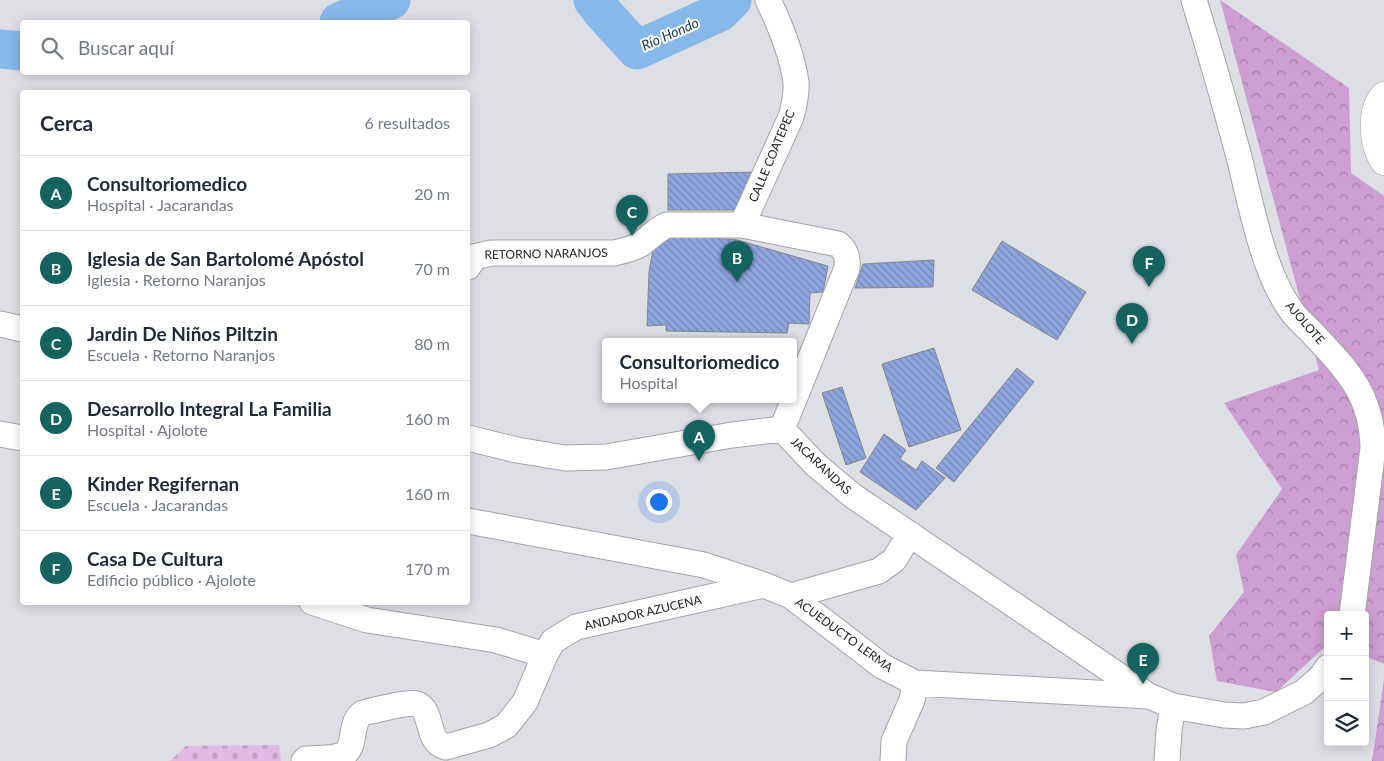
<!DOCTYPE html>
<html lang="es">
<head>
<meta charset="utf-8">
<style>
	:root { --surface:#fff; --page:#f6f6f7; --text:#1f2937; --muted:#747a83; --line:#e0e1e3; --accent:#146361 }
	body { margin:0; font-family:Lato,sans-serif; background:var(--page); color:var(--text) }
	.controls { position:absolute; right:15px; bottom:15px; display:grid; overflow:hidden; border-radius:5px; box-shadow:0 2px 12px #0003 }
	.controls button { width:45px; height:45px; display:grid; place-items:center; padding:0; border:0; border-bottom:1px solid var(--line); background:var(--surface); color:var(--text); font:25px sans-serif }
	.you { position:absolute; left:658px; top:501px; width:18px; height:18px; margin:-12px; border:4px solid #fff; border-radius:50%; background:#1a73e8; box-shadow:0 0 0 8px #1a73e833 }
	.badge { display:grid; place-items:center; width:32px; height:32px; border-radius:50%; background:var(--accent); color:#fff; font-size:16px; font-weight:700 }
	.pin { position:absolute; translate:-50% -41px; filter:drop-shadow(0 1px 2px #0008) }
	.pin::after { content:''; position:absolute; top:26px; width:18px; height:15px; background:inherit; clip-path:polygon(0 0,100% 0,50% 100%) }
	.popup { position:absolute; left:602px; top:338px; width:195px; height:65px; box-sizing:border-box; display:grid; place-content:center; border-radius:5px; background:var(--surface); filter:drop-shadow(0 1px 4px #0005); font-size:16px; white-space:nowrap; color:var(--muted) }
	.popup b { font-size:19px; color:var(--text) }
	.popup::after { content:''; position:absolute; left:50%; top:100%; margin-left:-10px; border:10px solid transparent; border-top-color:var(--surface) }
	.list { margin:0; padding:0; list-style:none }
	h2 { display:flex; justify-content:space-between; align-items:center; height:65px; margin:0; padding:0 20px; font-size:21px }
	h2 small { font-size:16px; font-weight:400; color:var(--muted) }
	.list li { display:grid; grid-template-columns:32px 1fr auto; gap:15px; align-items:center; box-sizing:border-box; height:75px; padding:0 20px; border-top:1px solid var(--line) }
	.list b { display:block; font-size:19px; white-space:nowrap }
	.list p { margin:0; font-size:16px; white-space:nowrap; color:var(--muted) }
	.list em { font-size:16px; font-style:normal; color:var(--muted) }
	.icon { flex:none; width:28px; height:28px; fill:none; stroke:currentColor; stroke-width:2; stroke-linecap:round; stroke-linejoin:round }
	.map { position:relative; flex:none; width:1384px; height:761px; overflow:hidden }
	.search { position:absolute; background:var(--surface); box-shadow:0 2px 12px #0003; left:20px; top:20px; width:450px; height:55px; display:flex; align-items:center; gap:12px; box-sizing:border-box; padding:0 18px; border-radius:5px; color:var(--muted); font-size:19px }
	.panel { position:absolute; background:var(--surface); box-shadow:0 2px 12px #0003; left:20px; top:90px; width:450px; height:515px; border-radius:5px }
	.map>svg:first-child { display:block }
	.forest { fill:url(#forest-crowns) }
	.cemetery { fill:url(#cemetery-stones) }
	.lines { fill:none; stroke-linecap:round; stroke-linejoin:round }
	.river { stroke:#86b8e9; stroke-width:39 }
	.building { fill:url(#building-back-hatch); stroke:#84868c }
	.street-casing { stroke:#a3a3aa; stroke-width:27 }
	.secondary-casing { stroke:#a3a3aa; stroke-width:29 }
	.street { stroke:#fff; stroke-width:25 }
	.secondary { stroke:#fff; stroke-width:28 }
	.labels { text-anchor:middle; stroke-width:4; stroke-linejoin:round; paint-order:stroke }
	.street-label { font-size:12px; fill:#222224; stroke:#fff }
	.water-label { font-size:14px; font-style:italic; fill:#123656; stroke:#fff }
</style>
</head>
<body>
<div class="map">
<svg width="1384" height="761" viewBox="0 0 1384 761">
	<defs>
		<pattern id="forest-crowns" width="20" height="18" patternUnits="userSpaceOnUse" patternTransform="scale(1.25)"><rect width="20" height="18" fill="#cd9ed1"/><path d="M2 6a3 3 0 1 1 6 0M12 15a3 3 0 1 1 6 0" fill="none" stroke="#a680a9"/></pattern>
		<pattern id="cemetery-stones" width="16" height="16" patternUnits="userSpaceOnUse" patternTransform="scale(1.25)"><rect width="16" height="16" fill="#e2bae5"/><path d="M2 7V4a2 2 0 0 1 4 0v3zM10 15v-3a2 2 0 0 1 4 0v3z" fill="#c2a0c4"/></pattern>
		<pattern id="building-back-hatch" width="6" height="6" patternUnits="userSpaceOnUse" patternTransform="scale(1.25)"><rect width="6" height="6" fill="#8ea5de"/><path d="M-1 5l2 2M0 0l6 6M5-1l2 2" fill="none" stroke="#7486b4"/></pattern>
	</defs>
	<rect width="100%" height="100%" fill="#dedee5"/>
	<!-- forest -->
	<path class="forest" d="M1220,0l129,88 2,85 33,23v468l-19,-8v-41h-37v29l-52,48 -59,-11 -8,-45 35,-44 -8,-37 46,-66 -58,-86 95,-33z
		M1384,679v82h-12z"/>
	<!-- cemetery -->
	<path class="cemetery" d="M279,745l2,16h-111l16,-15z"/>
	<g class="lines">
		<!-- river -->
		<path class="river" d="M593,0l12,15 32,35 83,-38 12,-12
			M339,22l52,-22
			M0,49l22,2"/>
	</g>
	<!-- building -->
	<path class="building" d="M759,172l-14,38h-77v-36z
		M677,235l60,5 91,26 -5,26 -13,1 -1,31 -20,-1 -2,10 -121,-2v-6l-19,1 2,-54 5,-28z
		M1002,241l84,51 -29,48 -85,-50z
		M934,260l-1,27 -78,1 8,-24z
		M934,348l27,82 -52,17 -27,-83z
		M1017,368l17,14 -80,100 -18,-14z
		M842,387l24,71 -20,7 -24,-72z
		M884,434l22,16 -6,9 16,11 6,-9 23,17 -29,32 -56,-38z"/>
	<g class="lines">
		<defs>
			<path id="street" d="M1194,0c16,52 31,104 45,157 12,47 24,117 54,156 7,9 16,16 23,24 34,36 56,60 57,111l-21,167
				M742,225l49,-108c3,-11 6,-23 5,-35 -4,-28 -16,-57 -28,-82
				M468,267l6,-10 17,-4h123c9,-2 19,-4 27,-9 9,-7 15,-14 26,-19h75l96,19c8,7 10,13 9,24l-65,161
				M0,324l22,5
				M782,429l34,36 37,31 296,200
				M0,434l22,4
				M468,438l49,12 48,8 41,-1 126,-22 50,-6
				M468,521l236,44 60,20 27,11 91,70 33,17 234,13 24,10 51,9 20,1 20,-4 40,-20 16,-14 8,-11
				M791,596l88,-25 15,-11 16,-26
				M312,602l55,18 129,20 49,15
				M304,761l2,-2c11,-1 26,0 36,-4 16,-7 6,-33 21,-42 10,-2 45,-12 54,-9 17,7 8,38 29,43l43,-12 17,-9 19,-24 20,-47 8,-14 23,-14 188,-42
				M893,761l1,-20 18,-41 3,-17
				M1167,761l2,-31 4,-24"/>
			<path id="secondary" d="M1384,96c-14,15 -11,48 0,65"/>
		</defs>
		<!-- street casing -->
		<use href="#street" class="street-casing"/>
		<!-- secondary casing -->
		<use href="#secondary" class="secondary-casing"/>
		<!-- street -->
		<use href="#street" class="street"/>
		<!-- secondary -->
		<use href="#secondary" class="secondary"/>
	</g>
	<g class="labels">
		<!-- street labels -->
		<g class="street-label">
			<text transform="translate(772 156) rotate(-67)" y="4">CALLE COATEPEC</text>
			<text transform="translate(546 254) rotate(-1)" y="4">RETORNO NARANJOS</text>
			<text transform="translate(1305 323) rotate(49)" y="4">AJOLOTE</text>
			<text transform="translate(821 466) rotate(43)" y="4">JACARANDAS</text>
			<text transform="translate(643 613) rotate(-13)" y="4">ANDADOR AZUCENA</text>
			<text transform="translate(844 635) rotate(36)" y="4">ACUEDUCTO LERMA</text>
		</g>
		<!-- water labels -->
		<g class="water-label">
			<text transform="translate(670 34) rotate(-24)" y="5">Río Hondo</text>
		</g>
	</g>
</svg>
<div class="controls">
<button>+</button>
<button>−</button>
<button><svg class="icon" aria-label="layers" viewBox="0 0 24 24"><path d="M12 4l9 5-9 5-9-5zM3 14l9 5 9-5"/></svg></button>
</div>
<div class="you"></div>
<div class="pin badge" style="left:699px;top:461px">A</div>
<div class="popup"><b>Consultoriomedico</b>Hospital</div>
<div class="pin badge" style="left:737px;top:282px">B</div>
<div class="pin badge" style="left:632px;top:236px">C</div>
<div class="pin badge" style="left:1132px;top:344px">D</div>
<div class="pin badge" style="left:1143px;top:684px">E</div>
<div class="pin badge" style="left:1149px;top:287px">F</div>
<div class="search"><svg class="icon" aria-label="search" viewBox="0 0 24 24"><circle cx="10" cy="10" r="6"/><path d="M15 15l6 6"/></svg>Buscar aquí</div>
<section class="panel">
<h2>Cerca<small>6 resultados</small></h2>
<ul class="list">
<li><span class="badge">A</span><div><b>Consultoriomedico</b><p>Hospital · Jacarandas</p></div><em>20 m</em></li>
<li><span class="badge">B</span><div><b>Iglesia de San Bartolomé Apóstol</b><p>Iglesia · Retorno Naranjos</p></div><em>70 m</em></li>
<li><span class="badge">C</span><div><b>Jardin De Niños Piltzin</b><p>Escuela · Retorno Naranjos</p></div><em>80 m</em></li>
<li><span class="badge">D</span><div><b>Desarrollo Integral La Familia</b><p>Hospital · Ajolote</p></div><em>160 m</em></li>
<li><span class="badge">E</span><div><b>Kinder Regifernan</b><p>Escuela · Jacarandas</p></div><em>160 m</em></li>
<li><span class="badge">F</span><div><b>Casa De Cultura</b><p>Edificio público · Ajolote</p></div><em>170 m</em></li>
</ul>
</section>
</div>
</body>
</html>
